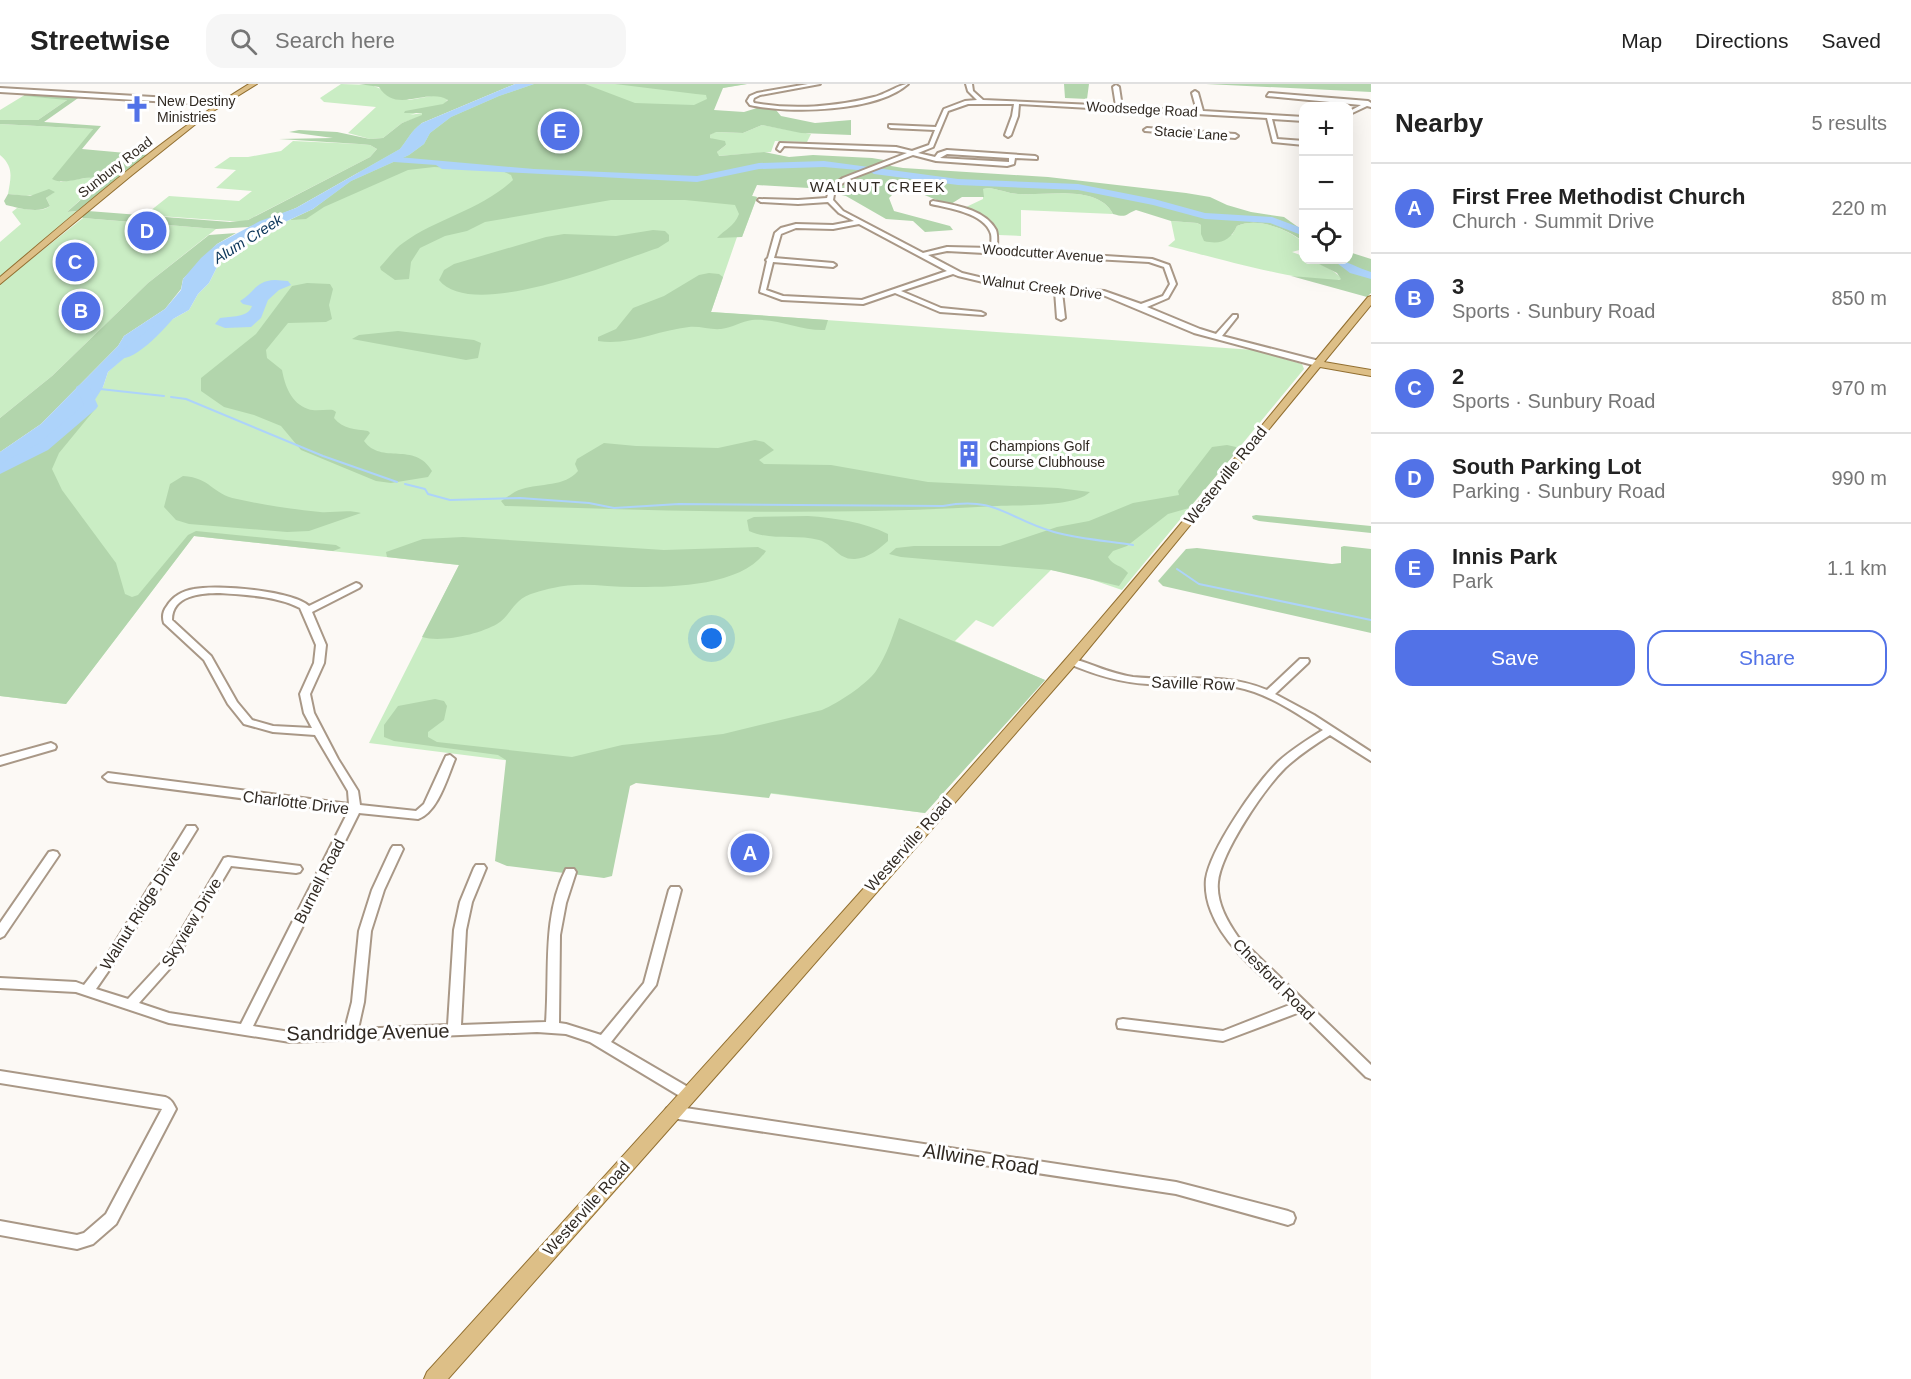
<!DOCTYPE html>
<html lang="en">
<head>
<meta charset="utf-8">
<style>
	:root { --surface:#fff; --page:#f6f6f6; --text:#222; --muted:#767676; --line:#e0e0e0; --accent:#5272e7 }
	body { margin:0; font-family:Arial,sans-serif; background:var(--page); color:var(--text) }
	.controls { position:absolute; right:18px; top:18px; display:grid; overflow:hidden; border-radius:12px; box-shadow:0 6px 24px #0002 }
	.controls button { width:54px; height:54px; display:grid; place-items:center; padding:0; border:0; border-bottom:2px solid var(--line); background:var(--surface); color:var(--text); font:30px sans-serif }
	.you { position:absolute; left:712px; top:555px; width:21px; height:21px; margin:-15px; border:4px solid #fff; border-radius:50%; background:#1a73e8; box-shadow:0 0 0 9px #1a73e833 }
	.badge { display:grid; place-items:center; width:39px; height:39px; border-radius:50%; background:var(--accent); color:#fff; font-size:20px; font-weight:700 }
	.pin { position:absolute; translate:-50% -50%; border:3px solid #fff; box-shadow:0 2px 6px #0006 }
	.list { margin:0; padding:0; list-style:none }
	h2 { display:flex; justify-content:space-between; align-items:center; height:78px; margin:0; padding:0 24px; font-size:26px }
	h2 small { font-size:20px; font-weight:400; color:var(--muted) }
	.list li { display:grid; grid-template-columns:39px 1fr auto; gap:18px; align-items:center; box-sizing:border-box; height:90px; padding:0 24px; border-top:2px solid var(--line) }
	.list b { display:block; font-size:22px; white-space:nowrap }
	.list p { margin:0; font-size:20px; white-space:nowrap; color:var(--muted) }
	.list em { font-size:20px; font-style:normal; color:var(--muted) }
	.actions { display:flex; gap:12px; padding:18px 24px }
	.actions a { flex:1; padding:14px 0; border:2px solid var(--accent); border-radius:18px; text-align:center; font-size:21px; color:var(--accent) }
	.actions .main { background:var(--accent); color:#fff }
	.icon { flex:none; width:33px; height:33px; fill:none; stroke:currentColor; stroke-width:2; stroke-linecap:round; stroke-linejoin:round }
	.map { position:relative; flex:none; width:1371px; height:1295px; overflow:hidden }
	header { display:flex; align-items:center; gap:36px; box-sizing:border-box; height:84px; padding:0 30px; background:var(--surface); border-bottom:2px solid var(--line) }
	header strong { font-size:28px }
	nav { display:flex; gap:33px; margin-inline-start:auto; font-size:21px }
	.search { width:420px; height:54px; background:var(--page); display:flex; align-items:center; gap:15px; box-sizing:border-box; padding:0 21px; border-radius:18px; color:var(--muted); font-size:22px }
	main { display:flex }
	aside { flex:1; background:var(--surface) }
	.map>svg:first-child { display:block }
	.green { fill:#caedc4 }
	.forest { fill:#b2d5ac }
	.water { fill:#add3fa }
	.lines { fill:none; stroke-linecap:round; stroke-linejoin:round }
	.stream { stroke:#add3fa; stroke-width:2 }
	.river { fill:#add3fa; fill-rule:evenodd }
	.minor-casing { stroke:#a99887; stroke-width:4 }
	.major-casing { stroke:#926f30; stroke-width:2 }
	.minor { fill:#fff; fill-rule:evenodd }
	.major { fill:#ddbf87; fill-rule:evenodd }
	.labels { text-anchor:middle; stroke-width:6; stroke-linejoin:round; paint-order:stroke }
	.far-poi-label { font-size:14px; fill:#312a23; stroke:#fff; text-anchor:start }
	.far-street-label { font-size:14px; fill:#312a23; stroke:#fff }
	.far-neighbourhood-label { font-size:15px; letter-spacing:1.5px; fill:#312a23; stroke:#fff }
	.far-water-label { font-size:15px; font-style:italic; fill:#0c365a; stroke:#fff }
	.street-label { font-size:16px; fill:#312a23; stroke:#fff }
	.near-street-label { font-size:20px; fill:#312a23; stroke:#fff }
</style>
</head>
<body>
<header>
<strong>Streetwise</strong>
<div class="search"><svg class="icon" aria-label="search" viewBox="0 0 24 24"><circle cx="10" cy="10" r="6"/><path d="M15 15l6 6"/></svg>Search here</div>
<nav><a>Map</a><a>Directions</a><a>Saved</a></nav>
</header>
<main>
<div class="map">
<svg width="1371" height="1295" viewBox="0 0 1371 1295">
	<rect width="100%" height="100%" fill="#fcf9f5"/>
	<!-- green -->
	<path class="green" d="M341,0l30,1 38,15 28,-5 11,4 -4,5 -34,11 12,-2v3l-20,7 -19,15 -13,1 -22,-6 28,-26 -52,-5 -4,-4z
		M530,0h217l-25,4 -39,91 73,6 -4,11 5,1 -15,40h-5l-26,75 543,38 48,14 2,5 -182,221 -44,-15 -27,-5 -58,57 -17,-7 -21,21 90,39 -120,133 -556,-70 90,-178 -265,-29 -128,168 -66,-8v-227l103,-82 5,-15 27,-25 29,-23 25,-14 9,-16 11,-11 12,-24 36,-24 56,-26 105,-84z
		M23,12l43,3 1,1 -29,20h-38v-10z
		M0,40l93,5 -33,53 31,-5 12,2 -36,33 10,-1 -77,67v-36l21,-18 -9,-12 5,-4c11,1 24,5 33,-2l-4,-8 7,-5 -27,3 -18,-2c3,-17 6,-27 -8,-39z
		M762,41l49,9 -4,8 -32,-1 -4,11 -53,4 -1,-4 9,-7 -16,-7v-3l5,-3 28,1z
		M293,57l66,3 11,1 7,4 -7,8 -126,65 -99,-7 24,-19 70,5 13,-10 -36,-3 20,-18 -22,-2 16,-11h18l33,-6z
		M988,104c11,1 21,6 32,6 26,2 78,-10 93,20l-92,-4v26l-22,-1 -11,-15 -24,-12 19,-9v-10z
		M83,134l133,11 -68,54 -96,93 -52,42v-134z
		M1171,137l26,2 4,2v9l31,1 5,-9c21,-9 50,3 66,16v7l-11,3 11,4 1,4c12,0 29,9 38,19 -23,9 -144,-26 -174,-33l7,-6z"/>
	<!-- forest -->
	<path class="forest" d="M359,0h156l-93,39c-12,9 -13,15 -22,26l-104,59 -47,19 -33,2 -133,-11 -3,-3 8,-4 142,11 18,-2 122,-63 7,-8 -7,-4 -11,-1 -80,-5 54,-1 -44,-6 10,-2 38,2 33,7 13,-1 19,-15 20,-8v-2h-18l1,-2 38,-7 5,-4c-21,-13 -52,15 -69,-13z
		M534,0h51l50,19 59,2 13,-6 -1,-4 -10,-1 -81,-10h132l-24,4 -9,22 30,2 13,-4h10l9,2 5,6 34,7 36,-3v15l-50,-2 -39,-8 -19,8 -27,-1 -6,3v3l15,3 1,4 -9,7 2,4 45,-4 25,5 24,-2 59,3 12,2 7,6 12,2 145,9 138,16 24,4 17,8 24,7 33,5 14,10h5l1,15c-17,-13 -46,-25 -67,-16 -7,15 -17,19 -33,15l-3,-7v-9l-4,-2 -26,-2 -35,-11c-12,5 -9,8 -23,4 -15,-30 -67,-18 -93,-20 -11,0 -21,-5 -32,-6l-5,1 1,8h-22l-11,7c-23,-4 -36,-20 -59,-9l-3,3 5,13 56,15 3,4 -28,2 -12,-11 -27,-2 -40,-23 -37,-8 -52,-3 -5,11 5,1 -15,40 -25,1c8,-9 17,-11 22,-24l-4,-9 -50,-5h-74l-126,22 -18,9 -22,5 -25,12 -9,14 -2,17 -14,1 -14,-10 -1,-3c8,-8 14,-18 23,-24 34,-25 78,-33 110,-63l-2,-5 -11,-5 -66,-3 -26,3 -84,37 -18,12 -16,1 23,-11 38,-28 58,-26 15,-11 6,-11 21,-16 48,-21z
		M1064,0h25l-2,15 -22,-1z
		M1206,0h165v8z
		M28,9l53,3 -37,26 57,4 -19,23 66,6 -71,56 -10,1 36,-32c-16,-8 -35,7 -51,-1l41,-50 -93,-5v-4h38l29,-20 -44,-4z
		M49,105l6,3 -9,6 4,8c-11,8 -31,2 -44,-1l-2,-4 4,-7 22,2z
		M653,146l12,1 4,4v6l-11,7c-43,14 -186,74 -219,32l5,-10 10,-6 92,-27 18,-3 52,2z
		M236,149l-19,11 -34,35 -2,10 -16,20 -41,27 -6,10 -77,78 -41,28v-34l52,-42 96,-93 61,-48z
		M1349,168l22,7v34l-4,4 -76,-21 48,4 2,-1 -4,-6 -26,-13h37z
		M709,189l10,1 4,3 -12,35 117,8 -3,10c-24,1 -47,-12 -73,-10 -10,1 -20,8 -31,9 -10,1 -21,-3 -32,-2 -30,3 -60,19 -91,14v-4l18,-8 17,-21 31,-12 35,-21z
		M307,199l23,1 3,5 -4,16 3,14 -6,3 -38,1 -22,27 1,8 15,12c3,16 9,33 26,39 8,3 17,0 25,1l3,2 -2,6c9,11 21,11 34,13l2,2 -6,8c17,24 51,0 68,30l-4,6 -37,6 -15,-2 -75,-31 -20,-24 -27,-11 -30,-8 -23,-16v-13l55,-44 36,-48z
		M398,247l76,9 7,3 -3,15 -12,2 -114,-21 7,-4z
		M91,322l5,2 -37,45 -7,16 10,21 54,73 9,31 7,3 6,-2 50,-60 8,-4 140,14 5,3 -8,3 -139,-15 -128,168 -66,-8v-227l43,-22z
		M755,356l9,2 10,8 -15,10 5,4 67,1 97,17 130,6 32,4c-15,15 -71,13 -93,14 -164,10 -328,5 -492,0l-4,-5c7,-4 13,-10 21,-12 18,-6 43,-2 56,-18l-3,-7 2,-5 27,-16 32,3 82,2z
		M1227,361l9,2 2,3 -49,58 -21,6 -41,32 -14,5 -5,6c5,9 14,8 20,16l-9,13 -68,-16 -150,-13 -12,-3 7,-6 18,-2h86l57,-19 32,-6 44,-18 46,-8 -1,-4 34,-44z
		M183,392c29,2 28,18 54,23 27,6 55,10 83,13 13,1 28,-3 41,1l-52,18 -22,1 -98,-8 -13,-4 -12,-13 6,-23z
		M1256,431l115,11v7l-112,-12 -6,-2 -1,-3z
		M808,432c27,2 56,6 80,18v7c-9,8 -20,17 -33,18 -17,1 -22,-15 -36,-19 -24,-6 -48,1 -70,-9l-2,-11 7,-3z
		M463,453l201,13 94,-3 8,4c-23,34 -88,36 -127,36 -29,1 -58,-6 -86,1 -10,2 -27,6 -34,13 -7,6 -13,18 -22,23 -17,10 -56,19 -75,13l37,-72 -72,-8 -1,-5 37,-13z
		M1344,462l27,3v84l-208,-47 -5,-5 28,-32 11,-1 135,16 9,-1v-16z
		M899,534l146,62 -120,133 -154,-20 -2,5 -133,-15 -6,3 -18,90 -8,2 -97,-12 -12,-5 11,-101 -8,-5 -104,-14 -10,-4v-12l14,-19 37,-7 9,2 3,5 -3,14 -16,12v5l9,5 135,15 50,-12 101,-11 99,-24c16,-7 44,-25 54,-39 11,-16 17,-36 23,-53z"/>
	<!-- water -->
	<path class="water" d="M515,0h19l-35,12 -48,21 -21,16 -6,11 -15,11 -58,26 -38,28 -56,26 -36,24 -12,24 -11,11 -9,16 -25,14 -56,48 -5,15 -12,19 -48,41 -43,22v-17l41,-28 77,-78 6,-10 41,-27 16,-19 2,-11 18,-21 16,-14 43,-23 36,-13 104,-59c9,-11 10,-17 22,-26z
		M275,196l13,1 3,4 -12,5 -11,10 -7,18 -10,9 -26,1 -10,-4 5,-6c11,-2 28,0 32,-12l-9,-2 -3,-3c15,-9 15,-20 35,-21z"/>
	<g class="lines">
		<!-- stream -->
		<path class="stream" d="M100,305l64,7
			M171,313l15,2 137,57 74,26
			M405,400l20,5 3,5 22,6 70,-2 69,5 25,5 65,-4 264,2c55,-10 64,13 111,26 26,7 53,9 79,13
			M1177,485l22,15 172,36"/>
		<!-- river -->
		<path class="river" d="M398,73l136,12 163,7 62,-13 65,-2 134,18 120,5 76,15 51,14 67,4 32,12v7l-34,-13 -65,-4 -52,-14 -75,-15 -120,-5 -84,-11 -5,-3 -45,-4 -65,2 -62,13 -255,-13 -6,-4 -42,-3 -1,-2z
			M1333,176c14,0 24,8 38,12v7l-21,-6z
			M178,217l6,4c-10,14 -47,57 -64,53l-2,-3 2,-3 40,-31 14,-19z
			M86,297l7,4 -3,3 8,18 -2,3 -48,41 -48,24v-10l38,-20 46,-39 -8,-18z"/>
		<defs>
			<path id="minor" d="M808,0h12l-60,11 -6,3 -1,3 1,2c38,7 82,4 120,-6 10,-2 26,-13 34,-13 -31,28 -119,30 -158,21l-3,-4 3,-5 7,-3z
				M966,0h6l1,7 10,9 133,6 -3,-19 3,-2 3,2 3,20 75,4 -5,-18 3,-2 3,2 5,18 101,6v4l-32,-2 5,20 27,2v4l-31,-3 -6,-24 -248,-14 -1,12 -7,19 -3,2 -3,-2 7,-19 2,-12h-46l-20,7 -15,36 -15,6 17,4 3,-4 9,-3 88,6 2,1v2l-22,-1 -1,6 -7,2 -71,-5 -23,-6 -66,25 -12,9 -2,11 10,11 80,42 24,-6 44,1c0,-4 1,-10 0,-14 -6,-21 -43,-26 -60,-30v-2l2,-1c21,4 52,8 63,29 2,6 1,13 1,19l155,10 17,6 7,19 -8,14 -21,9 53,22 16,5 17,-19h4v2l-15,19 97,25v4h-6l-119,-32 -91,-38 -41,-3 3,26 -4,2 -4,-2 -2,-27 -51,-4 -46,-11 -5,-2 -52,17 40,17 40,4 4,2 -2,1 -43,-3 -45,-19 -32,11 -81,-4 -22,-8 7,-31 -1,-1 2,-2 7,-25 6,-5 15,-4 37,1 21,-4 -15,-8 -11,-11 -30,2 -37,-2 -3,-2 1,-1 39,1 29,-2 3,-11 13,-9 64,-25 -11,-2 -112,-5 -4,5 -3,-2 3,-6 116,4 16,4 17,-6 6,-15 -44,-2 -2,-1v-2l47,2 8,-18 21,-8 12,-1 -9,-9zM947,70l62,4v4l-69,-4zM859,140l88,47 -85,29 -79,-4 -17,-6 7,-28 60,5 3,-2 -3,-2 -59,-5 7,-24 15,-6 37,1zM947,167l202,11 15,5 6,17 -7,12 -22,8 -37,-13 -100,-8 -42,-10 -34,-18z
				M0,4l221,13 3,2 -3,2 -221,-13z
				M1269,9l99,8 3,2v4l-4,-1 -19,9v-3l13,-7 -94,-9z
				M1147,44l88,6 3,2 -3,2 -90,-7 -1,-1z
				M356,499l3,1 2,2 -2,2 -47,24 14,33 -2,18 -14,31 4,19 24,46 20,32 2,14 56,6 8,-7 22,-48 4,-1 5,4c-8,19 -17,53 -37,60l-59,-6 -106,213 37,6 55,-3 7,-27 7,-71 13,-41 19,-41 2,-3h8l2,3 -19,41 -13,41 -7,71 -6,27 90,-4 6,-95 6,-28 14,-34 2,-3h8l2,3 -14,34 -6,28 -5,95 85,-3c4,-51 -4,-105 20,-153h8l2,3 -10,31 -6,32 -1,88 7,1 35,11 43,-52 25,-93 2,-3h8l2,3 -25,95 -45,57 82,48 2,4 -2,4 -5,2 -5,-2 -93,-56 -24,-8 -29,-2 -247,10 -121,-19 -93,-31 -76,-4v-10l76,4 8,3 24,-31 79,-128h8l2,3 -81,131 -20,29 32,10 36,-39 60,-102 4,-1 72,9 2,3 -2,3 -4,1 -65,-7 -59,100 -33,37 30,10 72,11 107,-212 -240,-31 -5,-4 5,-4 241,31 -1,-13 -33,-56 -42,-3 -29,-8 -16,-20 -24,-44 -40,-37c-2,-6 -1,-12 3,-17 6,-10 16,-15 27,-17 23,-5 99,2 115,17zM220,509c27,2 56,3 80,15l16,37 -2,18 -14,31 4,19 8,15 -39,-2 -21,-6 -15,-18 -26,-46 -39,-36c0,-25 29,-27 48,-27z
				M1071,574c21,6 40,16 62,19 47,5 89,-6 134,13l33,-31h8l1,2 -1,2 -33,31 39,21 57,37v9l-41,-26c-16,10 -31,20 -45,33 -21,21 -64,84 -67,114 -2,20 9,39 20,55l133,128v14l-5,-2 -66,-65 -77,29 -105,-13 -1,-4 1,-4 5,-1 100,12 69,-27c-28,-27 -67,-56 -81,-93 -4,-10 -6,-21 -5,-32 5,-31 49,-94 72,-117 13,-12 29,-22 45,-32 -27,-17 -55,-37 -87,-43 -29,-6 -59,-1 -88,-3 -28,-1 -55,-10 -81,-21l-1,-2z
				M51,659l4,2 1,2 -1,2 -55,16v-8z
				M53,767l4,1 2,3 -2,3 -53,78 -4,2v-15l49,-71z
				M0,987l165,26c6,2 8,6 11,12l-60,115 -23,20 -16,5 -77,-14v-14l77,14 7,-2 22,-19 56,-105 -162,-26z
				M672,1022l504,76 112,29 5,2 2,5 -2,5 -5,2 -112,-31 -504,-76 -5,-2 -2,-4 2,-4z"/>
			<path id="major" d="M249,0h8l-50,31 -75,60 -132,109v-7c81,-68 159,-138 249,-193z
				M1371,212v9l-47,57 47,8v6l-51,-9 -244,297 -329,377 -299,338h-24l3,-7c214,-236 429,-472 638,-712 104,-119 203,-243 303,-363z"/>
		</defs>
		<!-- minor casing -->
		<use href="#minor" class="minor-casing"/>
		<!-- major casing -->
		<use href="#major" class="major-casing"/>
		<!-- minor -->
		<use href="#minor" class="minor"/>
		<!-- major -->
		<use href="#major" class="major"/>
	</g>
	<!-- icons -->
	<defs>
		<symbol id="church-bare" viewBox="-9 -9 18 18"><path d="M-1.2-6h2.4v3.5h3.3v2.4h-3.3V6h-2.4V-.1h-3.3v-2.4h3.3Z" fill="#5272e7" stroke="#fff" stroke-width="2.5" paint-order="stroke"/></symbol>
		<symbol id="building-bare" viewBox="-9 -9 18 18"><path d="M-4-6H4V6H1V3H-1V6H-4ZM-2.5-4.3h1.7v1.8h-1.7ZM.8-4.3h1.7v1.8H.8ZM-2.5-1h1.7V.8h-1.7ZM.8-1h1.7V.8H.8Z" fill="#5272e7" stroke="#fff" stroke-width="2.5" paint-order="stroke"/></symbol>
	</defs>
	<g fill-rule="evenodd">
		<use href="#church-bare" x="118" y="6" width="38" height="38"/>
		<use href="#building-bare" x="950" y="351" width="38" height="38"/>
	</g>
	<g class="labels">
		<!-- far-poi labels -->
		<g class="far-poi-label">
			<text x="157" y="22">New Destiny<tspan x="157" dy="16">Ministries</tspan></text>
			<text x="989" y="367">Champions Golf<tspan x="989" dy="16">Course Clubhouse</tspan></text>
		</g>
		<!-- far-street labels -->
		<g class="far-street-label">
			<text transform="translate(1142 25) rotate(3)" y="5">Woodsedge Road</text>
			<text transform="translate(1191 49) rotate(4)" y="5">Stacie Lane</text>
			<text transform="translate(115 83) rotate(-38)" y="5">Sunbury Road</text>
			<text transform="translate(1043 169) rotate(4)" y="5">Woodcutter Avenue</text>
			<text transform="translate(1042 203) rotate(7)" y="5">Walnut Creek Drive</text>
		</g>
		<!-- far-neighbourhood labels -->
		<g class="far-neighbourhood-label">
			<text x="878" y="108">WALNUT CREEK</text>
		</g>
		<!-- far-water labels -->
		<g class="far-water-label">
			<text transform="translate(248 155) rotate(-32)" y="5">Alum Creek</text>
		</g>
		<!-- street labels -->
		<g class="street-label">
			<text transform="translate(1225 391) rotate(-51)" y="6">Westerville Road</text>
			<text transform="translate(1193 599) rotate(2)" y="6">Saville Row</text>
			<text transform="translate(296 718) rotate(7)" y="6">Charlotte Drive</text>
			<text transform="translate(908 760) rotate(-48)" y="6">Westerville Road</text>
			<text transform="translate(319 797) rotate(-63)" y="6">Burnell Road</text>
			<text transform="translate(140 826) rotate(-58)" y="6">Walnut Ridge Drive</text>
			<text transform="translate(191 838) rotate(-59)" y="6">Skyview Drive</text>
			<text transform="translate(1274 895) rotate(45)" y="6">Chesford Road</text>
			<text transform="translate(586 1124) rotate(-48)" y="6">Westerville Road</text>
		</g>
		<!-- near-street labels -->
		<g class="near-street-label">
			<text transform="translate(368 948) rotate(-1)" y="7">Sandridge Avenue</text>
			<text transform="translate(981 1075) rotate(9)" y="7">Allwine Road</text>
		</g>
	</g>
</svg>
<div class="controls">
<button>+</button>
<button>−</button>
<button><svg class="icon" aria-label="locate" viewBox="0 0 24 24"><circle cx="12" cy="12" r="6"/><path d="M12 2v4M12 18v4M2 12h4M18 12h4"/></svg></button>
</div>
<div class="you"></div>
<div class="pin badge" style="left:750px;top:769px">A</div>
<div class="pin badge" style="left:81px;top:227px">B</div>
<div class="pin badge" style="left:75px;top:178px">C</div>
<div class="pin badge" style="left:147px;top:147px">D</div>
<div class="pin badge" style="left:560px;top:47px">E</div>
</div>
<aside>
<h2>Nearby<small>5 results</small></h2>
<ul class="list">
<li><span class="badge">A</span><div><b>First Free Methodist Church</b><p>Church · Summit Drive</p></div><em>220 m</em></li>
<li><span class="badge">B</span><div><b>3</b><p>Sports · Sunbury Road</p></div><em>850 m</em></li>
<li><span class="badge">C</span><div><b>2</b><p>Sports · Sunbury Road</p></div><em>970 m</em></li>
<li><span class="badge">D</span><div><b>South Parking Lot</b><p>Parking · Sunbury Road</p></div><em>990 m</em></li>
<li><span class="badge">E</span><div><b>Innis Park</b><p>Park</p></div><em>1.1 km</em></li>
</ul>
<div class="actions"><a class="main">Save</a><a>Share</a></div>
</aside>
</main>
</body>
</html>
